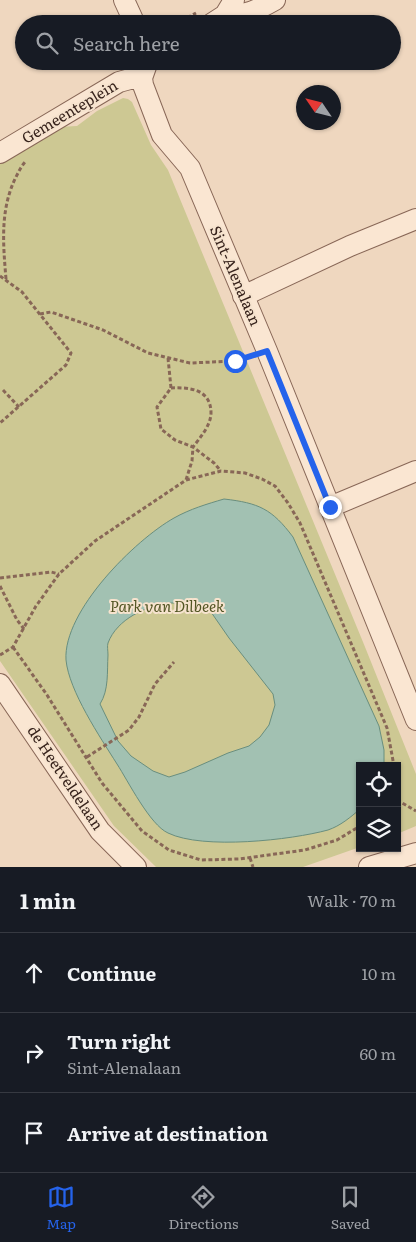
<!DOCTYPE html>
<html lang="en">
<head>
<meta charset="utf-8">
<style>
	:root { --surface:#171b24; --page:#20242c; --text:#f1f3f6; --muted:#9ea1a6; --line:#363941; --accent:#2563eb }
	body { margin:0; font-family:Literata,serif; background:var(--page); color:var(--text) }
	.controls { position:absolute; right:15px; bottom:15px; display:grid; overflow:hidden; border-radius:0px; box-shadow:0 1px 4px #0004 }
	.controls button { width:45px; height:45px; display:grid; place-items:center; padding:0; border:0; border-bottom:1px solid var(--line); background:var(--surface); color:var(--text); font:25px sans-serif }
	.compass { position:absolute; left:296px; top:85px; width:45px; height:45px; border-radius:50%; background:var(--surface); box-shadow:0 1px 4px #0004; rotate:305deg }
	.stop { position:absolute; width:15px; height:15px; margin:-11px; border:4px solid #2563eb; border-radius:50%; background:#fff }
	.stop.end { background:#2563eb; border-color:#fff; box-shadow:0 1px 5px #0008 }
	.list { margin:0; padding:0; list-style:none }
	h2 { display:flex; justify-content:space-between; align-items:center; height:65px; margin:0; padding:0 20px; font-size:21px }
	h2 small { font-size:16px; font-weight:400; color:var(--muted) }
	.list li { display:grid; grid-template-columns:32px 1fr auto; gap:15px; align-items:center; box-sizing:border-box; height:80px; padding:0 20px; border-top:1px solid var(--line) }
	.list b { display:block; font-size:19px; white-space:nowrap }
	.list p { margin:0; font-size:16px; white-space:nowrap; color:var(--muted) }
	.list em { font-size:16px; font-style:normal; color:var(--muted) }
	.icon { flex:none; width:28px; height:28px; fill:none; stroke:currentColor; stroke-width:2; stroke-linecap:round; stroke-linejoin:round }
	.map { position:relative; flex:none; width:416px; height:867px; overflow:hidden }
	.search { position:absolute; background:var(--surface); box-shadow:0 1px 4px #0004; left:15px; right:15px; top:15px; height:55px; display:flex; align-items:center; gap:12px; box-sizing:border-box; padding:0 18px; border-radius:28px; color:var(--muted); font-size:19px }
	.sheet { height:305px; background:var(--surface) }
	nav { display:flex; justify-content:space-around; align-items:center; box-sizing:border-box; height:70px; border-top:1px solid var(--line); background:var(--surface); font-size:14px; color:var(--muted) }
	nav a { display:grid; justify-items:center; gap:2px }
	nav .on { color:var(--accent) }
	.map>svg:first-child { display:block }
	.green { fill:#cdc893 }
	.water { fill:#a2c1b2; stroke:#698e7e; fill-rule:evenodd }
	.lines { fill:none; stroke-linecap:round; stroke-linejoin:round }
	.minor-casing { stroke:#886757; stroke-width:22 }
	.path { stroke:#886757; stroke-width:3; stroke-dasharray:4 2.5; stroke-linecap:butt }
	.minor { stroke:#fae6d2; stroke-width:20 }
	.route { stroke:#2563eb; stroke-width:6 }
	.labels { text-anchor:middle; stroke-width:4; stroke-linejoin:round; paint-order:stroke }
	.street-label { font-size:15px; fill:#37231c; stroke:#f6e3ce }
	.park-label { font-size:15px; font-style:italic; fill:#515422; stroke:#f6e3ce }
</style>
</head>
<body>
<div class="map">
<svg width="416" height="867" viewBox="0 0 416 867">
	<rect width="100%" height="100%" fill="#efd7bf"/>
	<!-- green -->
	<path class="green" d="M123,98l5,1 4,3 19,43 17,25 195,472 53,132v52l-19,8v-68h-37v81l-57,20h-147l-42,-41 -114,-165v-499l59,-35 18,-1 20,-15z"/>
	<!-- water -->
	<path class="water" d="M224,499c35,4 48,10 69,38l86,189 5,24v16h-24v43c-9,8 -20,17 -32,21 -37,10 -125,20 -160,3 -18,-8 -40,-52 -51,-69 -17,-27 -48,-73 -51,-104 -3,-49 69,-120 108,-142 16,-9 33,-14 50,-19zM169,603h20l22,9 18,26 44,56 2,11 -6,20 -9,12 -11,9 -21,7 -43,19 -16,5 -16,-6 -22,-15 -13,-15 -18,-37c9,-14 7,-32 8,-49 0,-4 -1,-9 0,-12 9,-24 38,-37 61,-40z"/>
	<g class="lines">
		<defs>
			<path id="minor" d="M124,0l11,24
				M225,15c19,2 34,-6 50,-15
				M211,24l14,-9 9,-15
				M148,61l-6,17 1,7 19,50 28,33 77,183 149,369
				M0,153l119,-71 11,-3 12,-1
				M243,296l107,-50 66,-27
				M330,507l86,-36
				M0,684l100,147 36,36
				M369,867l47,-14"/>
		</defs>
		<!-- minor casing -->
		<use href="#minor" class="minor-casing"/>
		<!-- path -->
		<path class="path" d="M176,24l20,-11
			M166,63l14,-2
			M0,276l22,16 49,61 -5,12 -66,58
			M6,279c-3,-36 -6,-70 10,-102 3,-6 6,-12 10,-16
			M40,314l11,-2 52,18 45,23 42,10 45,-2 14,-4
			M168,358l3,30 -14,19 4,22 14,11 18,7 -1,14 -6,19
			M171,388c18,-1 40,1 40,25 0,12 -11,25 -18,34l21,16 6,7
			M3,390l16,17
			M0,578l51,-6 8,2
			M0,586l17,34 7,9
			M13,647l34,48 55,88 40,48 27,19 32,10 38,-1 66,-9 32,-10 23,-14
			M0,655l13,-8 23,-41 23,-32 36,-33 91,-61 35,-9 24,2 17,6 13,7 13,17 12,20 87,205 7,38
			M87,757l42,-27 10,-13 16,-33 19,-22
			M397,800l19,11
			M250,858l3,9"/>
		<!-- minor -->
		<use href="#minor" class="minor"/>
	</g>
	<g class="lines">
		<!-- route -->
		<path class="route" d="M235,361l32,-10 63,156"/>
	</g>
	<g class="labels">
		<!-- street labels -->
		<g class="street-label">
			<text transform="translate(70 112) rotate(-31)" y="5">Gemeenteplein</text>
			<text transform="translate(235 276) rotate(67)" y="5">Sint-Alenalaan</text>
			<text transform="translate(65 778) rotate(56)" y="5">de Heetveldelaan</text>
		</g>
		<!-- park labels -->
		<g class="park-label">
			<text x="167" y="612">Park van Dilbeek</text>
		</g>
	</g>
</svg>
<div class="controls">
<button><svg class="icon" aria-label="locate" viewBox="0 0 24 24"><circle cx="12" cy="12" r="6"/><path d="M12 2v4M12 18v4M2 12h4M18 12h4"/></svg></button>
<button><svg class="icon" aria-label="layers" viewBox="0 0 24 24"><path d="M12 4l9 5-9 5-9-5zM3 14l9 5 9-5"/></svg></button>
</div>
<svg class="compass" viewBox="-18 -18 36 36"><path d="M0-13l5 13h-10z" fill="#e53935"/><path d="M0 13l5-13h-10z" fill="#9ea1a6"/></svg>
<div class="stop" style="left:235px;top:361px"></div>
<div class="stop end" style="left:330px;top:507px"></div>
<div class="search"><svg class="icon" aria-label="search" viewBox="0 0 24 24"><circle cx="10" cy="10" r="6"/><path d="M15 15l6 6"/></svg>Search here</div>
</div>
<section class="sheet">
<h2>1 min<small>Walk · 70 m</small></h2>
<ul class="list">
<li><svg class="icon" aria-label="ahead" viewBox="0 0 24 24"><path d="M12 20V5M6 11l6-6 6 6"/></svg><div><b>Continue</b></div><em>10 m</em></li>
<li><svg class="icon" aria-label="right" viewBox="0 0 24 24"><path d="M7 20v-9h11M14 6l5 5-5 5"/></svg><div><b>Turn right</b><p>Sint-Alenalaan</p></div><em>60 m</em></li>
<li><svg class="icon" aria-label="arrive" viewBox="0 0 24 24"><path d="M6 21V4h12l-3 4 3 4H6"/></svg><div><b>Arrive at destination</b></div></li>
</ul>
</section>
<nav>
<a class="on"><svg class="icon" aria-label="map" viewBox="0 0 24 24"><path d="M3 6l6-2 6 2 6-2v14l-6 2-6-2-6 2zM9 4v14M15 6v14"/></svg>Map</a>
<a><svg class="icon" aria-label="directions" viewBox="0 0 24 24"><path d="M12 3l9 9-9 9-9-9zM9 14v-3h6M13 9l2 2-2 2"/></svg>Directions</a>
<a><svg class="icon" aria-label="saved" viewBox="0 0 24 24"><path d="M7 4h10v16l-5-4-5 4z"/></svg>Saved</a>
</nav>
</body>
</html>
